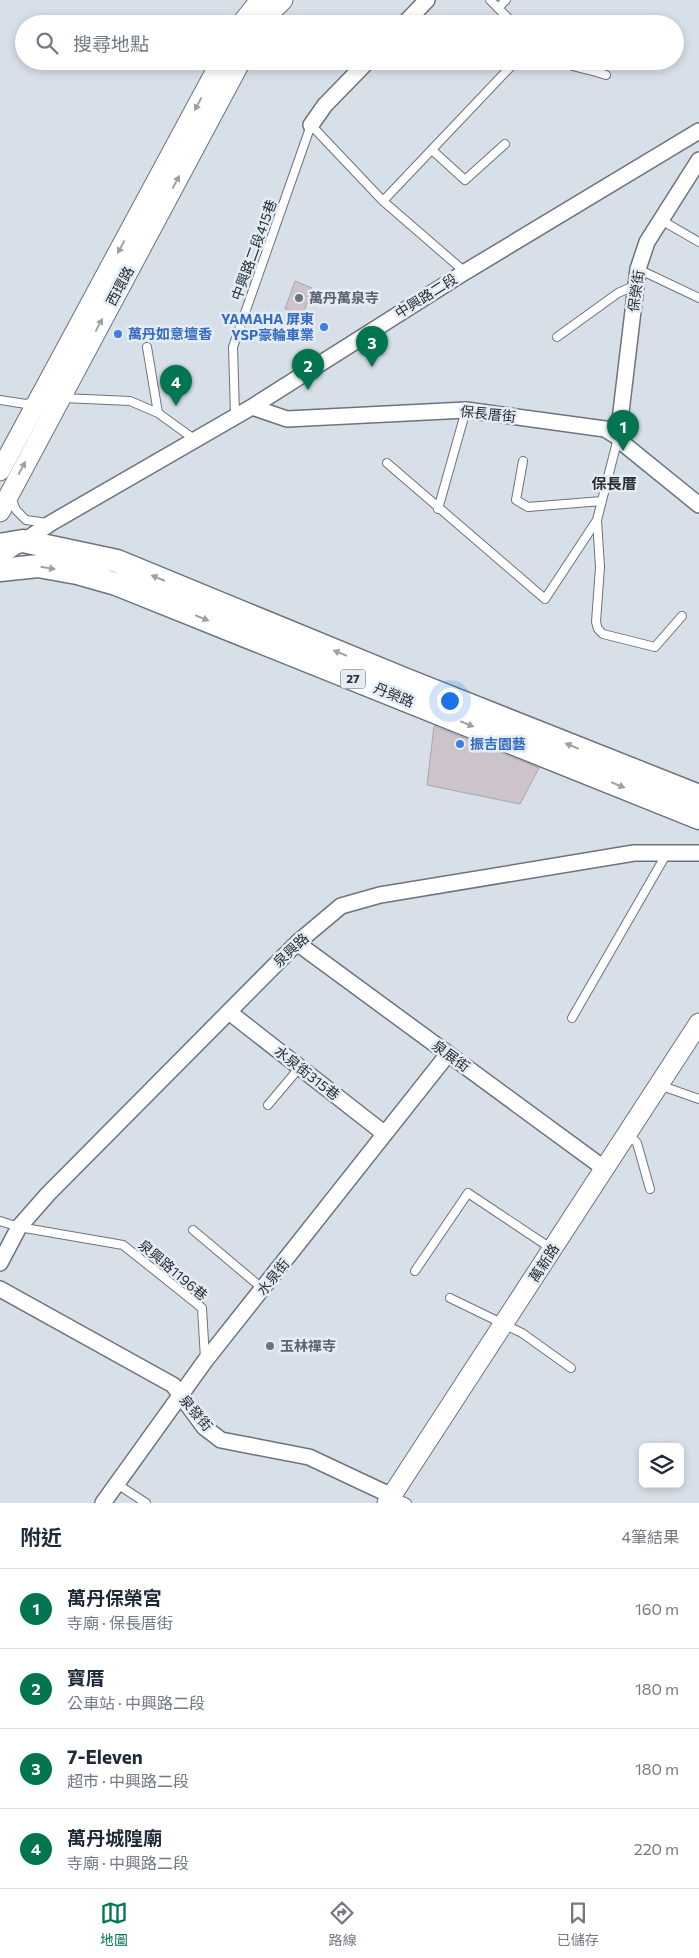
<!DOCTYPE html>
<html lang="zh-TW">
<head>
<meta charset="utf-8">
<style>
	:root { --surface:#fff; --page:#f2f2f3; --text:#1f2937; --muted:#747a83; --line:#e0e1e3; --accent:#017550 }
	body { margin:0; font-family:Commissioner,"Noto Sans TC",sans-serif; background:var(--page); color:var(--text) }
	.controls { position:absolute; right:15px; bottom:15px; display:grid; overflow:hidden; border-radius:8px; box-shadow:0 2px 8px #0003 }
	.controls button { width:45px; height:45px; display:grid; place-items:center; padding:0; border:0; border-bottom:1px solid var(--line); background:var(--surface); color:var(--text); font:25px sans-serif }
	.you { position:absolute; left:449px; top:700px; width:18px; height:18px; margin:-12px; border:4px solid #fff; border-radius:50%; background:#1a73e8; box-shadow:0 0 0 8px #1a73e833 }
	.badge { display:grid; place-items:center; width:32px; height:32px; border-radius:50%; background:var(--accent); color:#fff; font-size:16px; font-weight:700 }
	.pin { position:absolute; translate:-50% -41px; filter:drop-shadow(0 1px 2px #0008) }
	.pin::after { content:''; position:absolute; top:26px; width:18px; height:15px; background:inherit; clip-path:polygon(0 0,100% 0,50% 100%) }
	.list { margin:0; padding:0; list-style:none }
	h2 { display:flex; justify-content:space-between; align-items:center; height:65px; margin:0; padding:0 20px; font-size:21px }
	h2 small { font-size:16px; font-weight:400; color:var(--muted) }
	.list li { display:grid; grid-template-columns:32px 1fr auto; gap:15px; align-items:center; box-sizing:border-box; height:80px; padding:0 20px; border-top:1px solid var(--line) }
	.list b { display:block; font-size:19px; white-space:nowrap }
	.list p { margin:0; font-size:16px; white-space:nowrap; color:var(--muted) }
	.list em { font-size:16px; font-style:normal; color:var(--muted) }
	.icon { flex:none; width:28px; height:28px; fill:none; stroke:currentColor; stroke-width:2; stroke-linecap:round; stroke-linejoin:round }
	.map { position:relative; flex:none; width:699px; height:1503px; overflow:hidden }
	.search { position:absolute; background:var(--surface); box-shadow:0 2px 8px #0003; left:15px; right:15px; top:15px; height:55px; display:flex; align-items:center; gap:12px; box-sizing:border-box; padding:0 18px; border-radius:28px; color:var(--muted); font-size:19px }
	.sheet { height:385px; background:var(--surface) }
	nav { display:flex; justify-content:space-around; align-items:center; box-sizing:border-box; height:70px; border-top:1px solid var(--line); background:var(--surface); font-size:14px; color:var(--muted) }
	nav a { display:grid; justify-items:center; gap:2px }
	nav .on { color:var(--accent) }
	.map>svg:first-child { display:block }
	.building { fill:#cdc3cb; stroke:#ada3ab }
	.lines { fill:none; stroke-linecap:round; stroke-linejoin:round }
	.service-casing { stroke:#6c737c; stroke-width:10 }
	.minor-casing { stroke:#6c737c; stroke-width:18 }
	.tertiary-casing { stroke:#6c737c; stroke-width:21 }
	.primary-casing { stroke:#6c737c; stroke-width:25 }
	.service { stroke:#fff; stroke-width:8 }
	.minor { stroke:#fff; stroke-width:15 }
	.tertiary { stroke:#fff; stroke-width:19 }
	.primary { stroke:#fff; stroke-width:22 }
	.oneway { fill:#9fa0a1 }
	.worship-dot { fill:#6b7280; stroke:#e4ecf6; stroke-width:2 }
	.shop-dot { fill:#3f7fe0; stroke:#e4ecf6; stroke-width:2 }
	.labels { text-anchor:middle; stroke-width:5; stroke-linejoin:round; paint-order:stroke }
	.shield { fill:#e4ecf6; stroke:#61666b; stroke-width:1 }
	.shield-label { font-size:12px; font-weight:bold; fill:#292c2f }
	.street-label { font-size:14px; fill:#292c2f; stroke:#e4ecf6 }
	.worship-label { font-size:14px; font-weight:bold; fill:#5b616d; stroke:#e4ecf6; text-anchor:start }
	.shop-label { font-size:14px; font-weight:bold; fill:#366cbe; stroke:#e4ecf6; text-anchor:start }
	.neighbourhood-label { font-size:15px; font-weight:bold; fill:#292c2f; stroke:#e4ecf6 }
</style>
</head>
<body>
<div class="map">
<svg width="699" height="1503" viewBox="0 0 699 1503">
	<rect width="100%" height="100%" fill="#d7dfe8"/>
	<!-- building -->
	<path class="building" d="M295,281l17,7 -9,27 -18,-6z
		M434,726l105,42 -19,36 -93,-19z"/>
	<g class="lines">
		<defs>
			<path id="service" d="M490,0l24,24
				M498,8l8,-8
				M559,61c15,7 30,8 47,14
				M432,150l33,30 40,-36
				M383,201l133,-140
				M661,220l38,22
				M638,269l61,29
				M557,337l61,-44 18,-8
				M147,347l11,66 36,26
				M63,398l67,3 28,12
				M0,400l26,4 9,-3
				M235,415l-2,-68 78,-222 72,76 82,71
				M523,461l-7,39 12,7 74,-6
				M387,463l158,136 52,-79 21,-82
				M10,495l6,15 10,10 21,3
				M438,509l28,-99
				M597,520l3,47 -4,55 2,7 5,5 52,13 27,-31
				M572,1018l95,-165
				M659,1085l40,14
				M268,1105l32,-38
				M629,1134l8,9 13,46
				M0,1221l19,6 104,18 79,63 3,51
				M193,1230l70,59
				M415,1271l53,-78 84,56
				M450,1298l72,35 49,35
				M117,1484l29,19
				M392,1496l15,7"/>
			<path id="minor" d="M404,24l23,-24
				M311,125l14,-20 43,-44
				M252,407l35,12 179,-9 139,19 13,8 7,8 74,60
				M618,437l20,-168 9,-27 52,-82
				M0,557l51,-34 201,-116 213,-135 234,-141
				M297,943l308,226
				M229,1012l156,122
				M0,1263l19,-36 29,-33 249,-251 44,-37 39,-11 254,-42h65
				M0,1289l173,96 31,42 17,13 88,17 83,39
				M103,1503l102,-142 243,-307"/>
			<path id="tertiary" d="M241,24l19,-24
				M264,24l9,-14 10,-10
				M0,471l221,-410
				M0,512l241,-451
				M387,1503l312,-480"/>
			<path id="primary" d="M0,545l23,-4 94,20 287,118 295,117
				M0,570l38,-4 39,7 39,11 583,234"/>
		</defs>
		<!-- service casing -->
		<use href="#service" class="service-casing"/>
		<!-- minor casing -->
		<use href="#minor" class="minor-casing"/>
		<!-- tertiary casing -->
		<use href="#tertiary" class="tertiary-casing"/>
		<!-- primary casing -->
		<use href="#primary" class="primary-casing"/>
		<!-- service -->
		<use href="#service" class="service"/>
		<!-- minor -->
		<use href="#minor" class="minor"/>
		<!-- tertiary -->
		<use href="#tertiary" class="tertiary"/>
		<!-- primary -->
		<use href="#primary" class="primary"/>
	</g>
	<!-- one-way arrows -->
	<defs><path id="oneway-solid" d="M-6-.8H1V-3.2L6.5 0L1 3.2V.8H-6Z" transform="scale(1.25)"/></defs>
	<g class="oneway">
		<use href="#oneway-solid" transform="translate(198 104) rotate(118)"/>
		<use href="#oneway-solid" transform="translate(176 182) rotate(-62)"/>
		<use href="#oneway-solid" transform="translate(121 247) rotate(118)"/>
		<use href="#oneway-solid" transform="translate(99 325) rotate(-62)"/>
		<use href="#oneway-solid" transform="translate(22 468) rotate(-62)"/>
		<use href="#oneway-solid" transform="translate(48 568) rotate(9)"/>
		<use href="#oneway-solid" transform="translate(158 578) rotate(-158)"/>
		<use href="#oneway-solid" transform="translate(202 618) rotate(22)"/>
		<use href="#oneway-solid" transform="translate(340 653) rotate(-158)"/>
		<use href="#oneway-solid" transform="translate(467 724) rotate(22)"/>
		<use href="#oneway-solid" transform="translate(572 746) rotate(-158)"/>
		<use href="#oneway-solid" transform="translate(618 785) rotate(22)"/>
	</g>
	<!-- markers -->
	<g class="worship-dot">
		<circle cx="299" cy="298" r="5"/>
		<circle cx="270" cy="1346" r="5"/>
	</g>
	<g class="shop-dot">
		<circle cx="324" cy="327" r="5"/>
		<circle cx="118" cy="334" r="5"/>
		<circle cx="460" cy="744" r="5"/>
	</g>
	<g class="labels">
		<!-- shield labels -->
		<rect class="shield" x="340.5" y="669.5" width="25" height="19" rx="4"/>
		<g class="shield-label">
			<text x="353" y="683">27</text>
		</g>
		<!-- street labels -->
		<g class="street-label">
			<text transform="translate(254 250) rotate(-70)" y="5">中興路二段415巷</text>
			<text transform="translate(120 286) rotate(-62)" y="5">西環路</text>
			<text transform="translate(636 291) rotate(-82)" y="5">保榮街</text>
			<text transform="translate(426 296) rotate(-32)" y="5">中興路二段</text>
			<text transform="translate(488 414) rotate(6)" y="5">保長厝街</text>
			<text transform="translate(394 695) rotate(22)" y="5">丹榮路</text>
			<text transform="translate(291 950) rotate(-43)" y="5">泉興路</text>
			<text transform="translate(451 1056) rotate(36)" y="5">泉展街</text>
			<text transform="translate(307 1073) rotate(38)" y="5">水泉街315巷</text>
			<text transform="translate(544 1263) rotate(-57)" y="5">萬新路</text>
			<text transform="translate(173 1270) rotate(40)" y="5">泉興路1196巷</text>
			<text transform="translate(273 1277) rotate(-51)" y="5">水泉街</text>
			<text transform="translate(196 1413) rotate(50)" y="5">泉發街</text>
		</g>
		<!-- worship labels -->
		<g class="worship-label">
			<text x="309" y="303">萬丹萬泉寺</text>
			<text x="280" y="1351">玉林禪寺</text>
		</g>
		<!-- shop labels -->
		<g class="shop-label">
			<text x="314" y="324" text-anchor="end">YAMAHA 屏東<tspan x="314" dy="16">YSP豪輪車業</tspan></text>
			<text x="128" y="339">萬丹如意壇香</text>
			<text x="470" y="749">振吉園藝</text>
		</g>
		<!-- neighbourhood labels -->
		<g class="neighbourhood-label">
			<text x="614" y="489">保長厝</text>
		</g>
	</g>
</svg>
<div class="controls">
<button><svg class="icon" aria-label="layers" viewBox="0 0 24 24"><path d="M12 4l9 5-9 5-9-5zM3 14l9 5 9-5"/></svg></button>
</div>
<div class="you"></div>
<div class="pin badge" style="left:623px;top:451px">1</div>
<div class="pin badge" style="left:308px;top:390px">2</div>
<div class="pin badge" style="left:372px;top:367px">3</div>
<div class="pin badge" style="left:176px;top:406px">4</div>
<div class="search"><svg class="icon" aria-label="search" viewBox="0 0 24 24"><circle cx="10" cy="10" r="6"/><path d="M15 15l6 6"/></svg>搜尋地點</div>
</div>
<section class="sheet">
<h2>附近<small>4筆結果</small></h2>
<ul class="list">
<li><span class="badge">1</span><div><b>萬丹保榮宮</b><p>寺廟 · 保長厝街</p></div><em>160 m</em></li>
<li><span class="badge">2</span><div><b>寶厝</b><p>公車站 · 中興路二段</p></div><em>180 m</em></li>
<li><span class="badge">3</span><div><b>7-Eleven</b><p>超市 · 中興路二段</p></div><em>180 m</em></li>
<li><span class="badge">4</span><div><b>萬丹城隍廟</b><p>寺廟 · 中興路二段</p></div><em>220 m</em></li>
</ul>
</section>
<nav>
<a class="on"><svg class="icon" aria-label="map" viewBox="0 0 24 24"><path d="M3 6l6-2 6 2 6-2v14l-6 2-6-2-6 2zM9 4v14M15 6v14"/></svg>地圖</a>
<a><svg class="icon" aria-label="directions" viewBox="0 0 24 24"><path d="M12 3l9 9-9 9-9-9zM9 14v-3h6M13 9l2 2-2 2"/></svg>路線</a>
<a><svg class="icon" aria-label="saved" viewBox="0 0 24 24"><path d="M7 4h10v16l-5-4-5 4z"/></svg>已儲存</a>
</nav>
</body>
</html>
